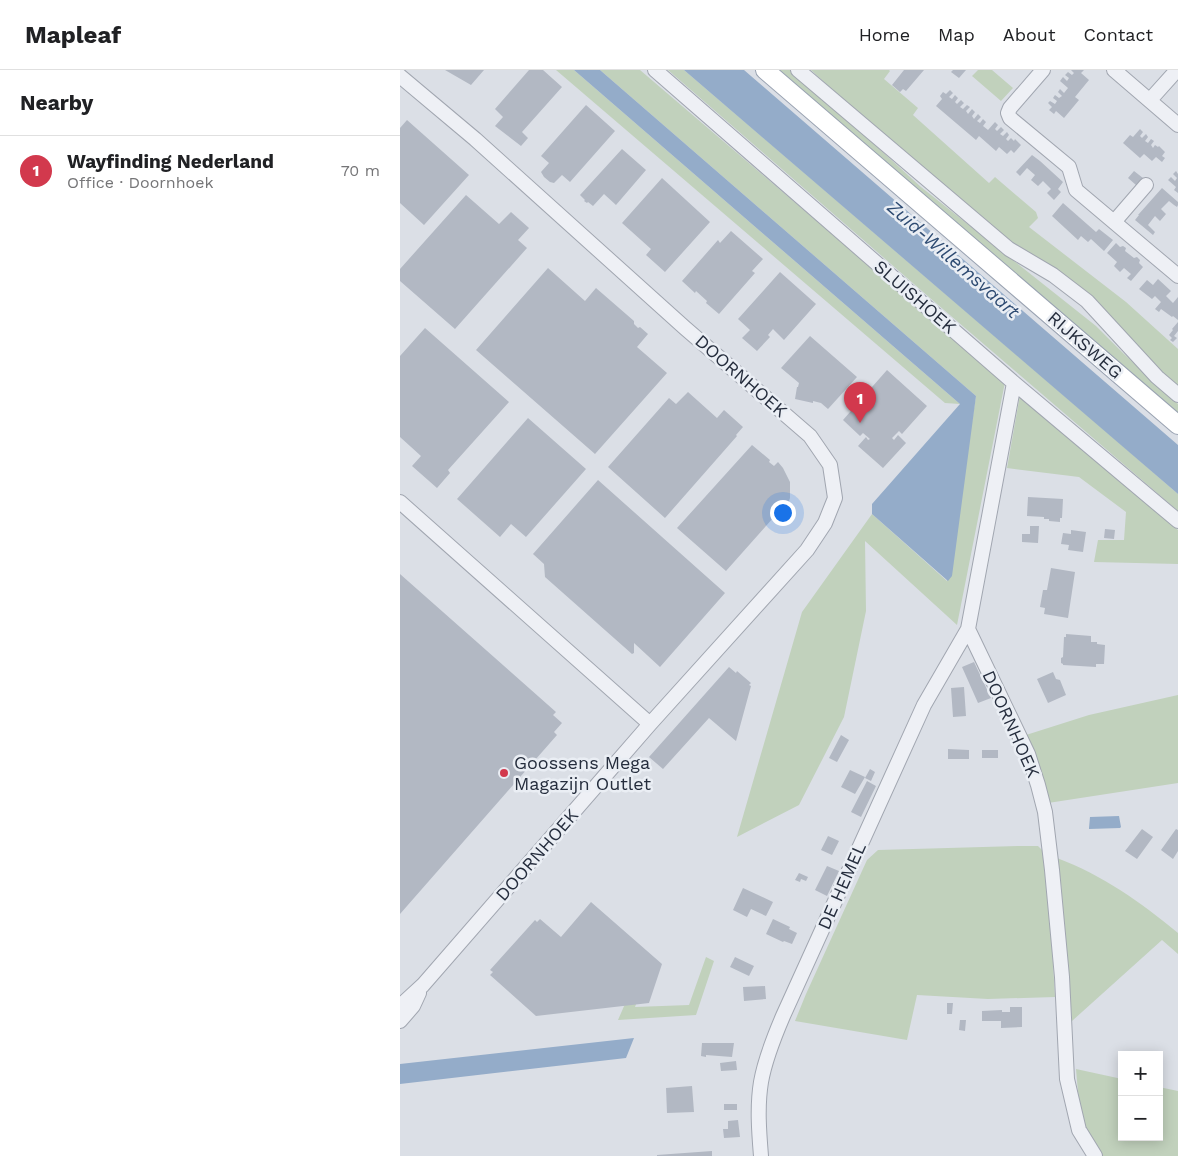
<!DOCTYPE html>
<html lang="en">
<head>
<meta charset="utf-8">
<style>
	:root { --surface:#fff; --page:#f2f2f2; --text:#202124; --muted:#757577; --line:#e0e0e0; --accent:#d2394d }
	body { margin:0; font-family:"Work Sans",sans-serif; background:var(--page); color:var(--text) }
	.controls { position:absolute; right:15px; bottom:15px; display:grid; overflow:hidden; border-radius:0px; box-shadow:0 2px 12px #0003 }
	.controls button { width:45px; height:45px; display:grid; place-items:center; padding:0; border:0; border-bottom:1px solid var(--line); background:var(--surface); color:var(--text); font:25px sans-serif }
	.you { position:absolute; left:382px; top:442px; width:18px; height:18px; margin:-12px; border:4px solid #fff; border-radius:50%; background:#1a73e8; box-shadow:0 0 0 8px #1a73e833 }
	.badge { display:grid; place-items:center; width:32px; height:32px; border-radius:50%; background:var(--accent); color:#fff; font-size:16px; font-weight:700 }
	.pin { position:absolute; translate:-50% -41px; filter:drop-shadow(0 1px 2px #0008) }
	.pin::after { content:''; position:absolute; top:26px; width:18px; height:15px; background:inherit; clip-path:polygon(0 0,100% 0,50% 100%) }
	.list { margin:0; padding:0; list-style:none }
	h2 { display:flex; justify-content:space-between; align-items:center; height:65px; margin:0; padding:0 20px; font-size:21px }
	h2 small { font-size:16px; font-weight:400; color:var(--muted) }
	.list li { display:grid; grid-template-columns:32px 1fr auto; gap:15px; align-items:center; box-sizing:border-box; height:70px; padding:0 20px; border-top:1px solid var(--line) }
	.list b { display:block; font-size:19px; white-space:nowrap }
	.list p { margin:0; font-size:16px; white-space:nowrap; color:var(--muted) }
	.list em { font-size:16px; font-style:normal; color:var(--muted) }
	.map { position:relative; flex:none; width:778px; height:1086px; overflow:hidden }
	header { display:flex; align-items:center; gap:30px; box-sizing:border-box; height:70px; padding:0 25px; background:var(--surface); border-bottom:1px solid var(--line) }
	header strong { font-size:24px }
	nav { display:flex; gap:28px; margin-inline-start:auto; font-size:18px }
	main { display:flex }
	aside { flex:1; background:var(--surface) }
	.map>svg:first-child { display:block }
	.green { fill:#c1d1bc }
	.water { fill:#94acc9 }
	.building { fill:#b2b8c3 }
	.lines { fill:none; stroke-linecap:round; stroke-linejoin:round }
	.minor-casing { stroke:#a1a6b0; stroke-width:16 }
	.major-casing { stroke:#9aa3b2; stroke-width:20 }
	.minor { stroke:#eef0f5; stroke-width:14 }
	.major { stroke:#fff; stroke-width:18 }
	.poi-dot { fill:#d2394d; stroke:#eaeef4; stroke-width:2 }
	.labels { text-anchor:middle; stroke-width:5; stroke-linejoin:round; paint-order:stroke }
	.street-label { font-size:18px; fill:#252d3d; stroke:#eaeef4 }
	.poi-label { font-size:18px; fill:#252d3d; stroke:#eaeef4; text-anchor:start }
	.water-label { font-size:19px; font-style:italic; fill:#2e4b72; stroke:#eaeef4 }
</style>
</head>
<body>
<header>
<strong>Mapleaf</strong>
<nav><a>Home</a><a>Map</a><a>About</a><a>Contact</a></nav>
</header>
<main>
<aside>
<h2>Nearby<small></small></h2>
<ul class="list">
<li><span class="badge">1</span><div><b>Wayfinding Nederland</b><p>Office · Doornhoek</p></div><em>70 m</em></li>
</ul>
</aside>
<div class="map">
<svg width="778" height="1086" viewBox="0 0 778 1086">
	<rect width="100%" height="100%" fill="#dbdfe6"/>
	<!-- green -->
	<path class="green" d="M156,0h18l386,334 -15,-1z
		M200,0h40l365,312 -48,243 -92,-84 1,70 -22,106 -45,88 -62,32 65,-225 70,-98 75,67 29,-185z
		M268,0h16l434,372 60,52v17l-248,-213z
		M373,0h20l128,117 175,139 28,28 54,50v14z
		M411,0h78l1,1 -6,8 34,29 -5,7 76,68 6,-6 41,35 2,6 -9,9 97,75 52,47v38l-111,-101 -84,-66 -103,-86z
		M578,0h14l21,18 -12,13 -29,-25z
		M620,325l158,135v34l-84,-2 4,-22h26l2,-28 -47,-35 -72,-9z
		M778,625v88l-130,20 -22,-68 63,-20z
		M619,776h19l4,4 8,62 5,85 -67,2 -71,-4 -10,45 -112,-19 11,-27 61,-134 11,-10z
		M657,788c47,18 82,43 121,75v21l-16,-14 -90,81 -11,-138z
		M306,887l8,4 -18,54 -78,5 27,-62 7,3 -17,46 54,-2z
		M676,999l46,10v58h37v-50l19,4v65h-79c-3,-7 -8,-14 -11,-21 -9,-21 -10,-44 -12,-66z"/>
	<!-- water -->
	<path class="water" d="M174,0h26l376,326 -24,180 -4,5 -76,-67v-10l88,-100z
		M284,0h60l434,375v49z
		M719,746l2,11 -1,1 -31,1v-1l1,-11z
		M234,968l-8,20 -226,26v-20z"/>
	<!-- building -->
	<path class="building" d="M45,0h39l-13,15z
		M129,0h14l19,17 -40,45 6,6 -7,8 -26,-20 8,-9 -8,-8z
		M504,0h20l-18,21 -3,-2 -3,3 -8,-7z
		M553,0h13l-7,8 -8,-6z
		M671,0h13l-3,3 8,7 -14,17 4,3 -15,18 -8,-7 -2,3 -5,-4 3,-3 -4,-4 2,-2 5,3 2,-3 -4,-3 2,-3 4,3 3,-2 -4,-4 2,-3 4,4 4,-5 -8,-7 3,-4 4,4 2,-3 -4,-3 3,-3 4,3 2,-2z
		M550,20l3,3 -4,4 3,2 3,-4 3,3 -3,4 2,2 4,-4 3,3 -4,4 3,2 4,-4 3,2 -4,4 2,3 4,-5 3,3 -3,4 2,3 4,-5 3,3 -4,4 3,2 3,-4 3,3 -3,4 5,4 7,-8 3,3 -3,4 2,2 4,-4 3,3 -4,4 3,2 4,-4 2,3 -3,4 2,2 3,-3 3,3 1,-2 6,6 -7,8 -3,-3 -4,4 -8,-7 -3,4 -17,-15 -3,4 -40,-34 6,-7 -2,-3 3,-4 3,2z
		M186,35l29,26 -45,51 -8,-7 -8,8 -4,-1 -6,-5 -3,-5 8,-9 -8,-7z
		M7,50l62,55 -45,50 -24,-22v-75z
		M740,59l3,3 -3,4 2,2 4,-4 2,3 -3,4 3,2 3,-4 3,2 -3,4 2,3 2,-3 3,2 1,-1 6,6 -3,4 3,2 -3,4 -6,-5 -4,4 -8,-7 -4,4 -17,-15 7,-8 3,2z
		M222,79l24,21 -30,35 -12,-11 -11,12 -5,-4 -1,1 -3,-2 1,-1 -5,-5z
		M632,85l8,6 23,21 -5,7 3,3 -7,8 -7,-7 4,-4 -8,-8 -5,5 -7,-6 4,-5 -8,-7 -7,8 -4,-4z
		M734,101l9,7 -7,7 -8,-7z
		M776,101l2,3v19l-4,-3 2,-3 -8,-7 3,-3 4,4 2,-3 -4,-4z
		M262,108l48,44 -45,50 -19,-17 5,-6 -29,-26z
		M762,118l16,14v3l-1,2 -3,-2 -5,-4 -8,8 5,5 -6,7 -5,-5 -7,9 7,7 -2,3 -18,-15 4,-5h-1z
		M66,125l33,29 12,-12 18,16 -11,12 9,8 -72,81 -55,-48v-12z
		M663,133l33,29 3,-3 14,11 -9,11 -13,-12 -3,3 -7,-6 -3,4 -26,-24z
		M331,161l32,28 -11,12 3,2 -36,41 -13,-11 1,-2 -11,-10 -1,2 -13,-12 36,-41 2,3z
		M716,173l4,4 3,-1 3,2 -1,3 9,7 3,-1 3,3 -1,3 4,4 -12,14 -4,-3 4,-4 -7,-6 -4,4 -6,-6 3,-4 -10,-9z
		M148,198l37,33 11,-13 38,33v3l4,4 2,-1 8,7 -11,13 30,26 -72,81 -119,-104z
		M380,202l36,32 -32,36 -11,-11 -5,6 2,2 -13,14 -15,-13 8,-8 -12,-11z
		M758,209l13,12 -5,5 7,7 5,-6v23l-5,-4 -1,1 -11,-8 -2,3 -4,-3 6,-7 -6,-6 -3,3 -13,-10 8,-9 6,5z
		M778,252v9l-4,5 3,2 -4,4 -3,-2 2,-2 -3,-3 4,-5 -1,-1z
		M25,258l84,74 -61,68 2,3 -13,15 -25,-22 9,-10 -21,-19v-81z
		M410,266l47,41 -29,32 -7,-6 -8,-2v2l-18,-4 2,-12h1l1,-4 -18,-15z
		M487,300l40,36 -25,28 -3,-3 -7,7 2,2 4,-5 8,8 -23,25 -25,-22 8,-9 2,3 2,-1 -7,-6 -3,3 -17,-16z
		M288,322l29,26 7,-8 19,17 -7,8 1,1 -72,82 -57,-51 61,-69 7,6z
		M128,348l58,51 -60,68 -15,-13 -11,13 -43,-38z
		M352,375l18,15 -1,2 5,4 4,-4 5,6 7,14v16l-3,9 -6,8 -4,-3 -5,5 1,1 -47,53 -49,-43z
		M198,410l127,113 -65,74 -26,-24v10l-2,1 -87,-77 -1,-13 -11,-10z
		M628,427l35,2 -1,19h-2v4l-11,-1v-2h-5v-2l-17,-1z
		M630,456h9l-1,17 -16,-1v-8h8z
		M705,459l10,1 -1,9 -10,-1z
		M671,460l15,2 -3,20 -15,-2 1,-5 -8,-1 2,-11 8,1z
		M651,498l24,4 -7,46 -24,-4 1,-6 -5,-1 3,-17h4z
		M0,504l156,138 -3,3 9,8 -8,9 3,3 -157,179z
		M666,564l25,2v6h6v2l8,1 -1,19h-8v3l-33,-2v-1l-2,-1v-5l2,-1 1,-20h2z
		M574,592l17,36 -13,5 -16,-36z
		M329,597l7,6 1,-2 14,12 -2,2 2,1 -15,55 -27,-23 -46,51 -14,-12z
		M653,602l3,7 4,1 6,15 -18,8 -11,-24z
		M564,617l2,29 -13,1 -2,-29z
		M441,665l8,5 -12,22 -8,-4z
		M548,679l21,1v9h-21z
		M582,680h16v8h-16z
		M470,699l5,3 -4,9 -6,-3z
		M450,700l15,7 -10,17 -14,-7z
		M467,711l9,5 -15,31 -10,-5z
		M742,759l11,8 -16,22 -12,-8z
		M776,759l2,1v21l-5,8 -12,-9z
		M428,766l11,5 -7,14 -11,-5z
		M427,796l12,5 -12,25 -12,-6z
		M399,803l9,4 -2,4 -5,-2 -1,3 -5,-2z
		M343,818l30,14 -7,14 -15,-7 -4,8 -14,-7z
		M191,832l71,62 -13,39 -113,13 -46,-41 3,-3 -3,-2 45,-50 2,2 3,-3 21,18z
		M373,849l17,8 -1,2 8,4 -5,11 -8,-3 -1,1 -17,-8z
		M335,887l19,9 -5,10 -19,-9z
		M365,916l1,13 -22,2 -1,-14z
		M547,933h6l-1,11h-5z
		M610,937h12v20l-21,1v-7h-19v-10l20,-1v2h8z
		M560,950h6l-1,11 -6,-1z
		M302,973h32l-2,14 -26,-2v2l-5,-1z
		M336,991l1,9 -16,1 -1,-8z
		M292,1016l2,26 -27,1 -1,-25z
		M324,1034h13v6h-13z
		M338,1050l2,17 -16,1 -1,-9h5v-8z
		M312,1081v5h-55v-1z"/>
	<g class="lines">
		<defs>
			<path id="minor" d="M255,0l359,313 164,138
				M398,0l211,179 44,26 34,26 70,76 21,18
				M643,0l-33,38 -2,5 2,5 59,49 7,23 102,86
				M714,0l64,55
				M0,6l75,63 210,189 125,108 20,29 5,33 -10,25 -18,27 -157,174 -227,261 -23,21
				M750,30l27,-30
				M714,152l32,-37
				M614,313l-46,246 60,125 10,31 7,27 7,58 10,107 5,102 12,51 16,26
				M0,432l250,222
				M0,951l13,-15 6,-13
				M361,1086c-2,-24 -4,-50 0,-74 4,-23 13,-45 22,-66l141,-311 44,-76"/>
			<path id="major" d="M365,0l413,355"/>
		</defs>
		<!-- minor casing -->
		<use href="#minor" class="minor-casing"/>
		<!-- major casing -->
		<use href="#major" class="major-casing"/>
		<!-- minor -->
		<use href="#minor" class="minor"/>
		<!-- major -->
		<use href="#major" class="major"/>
	</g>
	<!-- markers -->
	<circle class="poi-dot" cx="104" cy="703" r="5"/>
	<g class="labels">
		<!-- street labels -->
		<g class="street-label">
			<text transform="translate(515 227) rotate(41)" y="6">SLUISHOEK</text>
			<text transform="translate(685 275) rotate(41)" y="6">RIJKSWEG</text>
			<text transform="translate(341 306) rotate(41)" y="6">DOORNHOEK</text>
			<text transform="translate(611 654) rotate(66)" y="6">DOORNHOEK</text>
			<text transform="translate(137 785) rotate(-49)" y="6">DOORNHOEK</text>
			<text transform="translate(442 816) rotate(-66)" y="6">DE HEMEL</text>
		</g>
		<!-- poi labels -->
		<g class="poi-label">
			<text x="114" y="699">Goossens Mega<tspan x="114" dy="21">Magazijn Outlet</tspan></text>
		</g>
		<!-- water labels -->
		<g class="water-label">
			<text transform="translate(554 189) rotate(41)" y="7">Zuid-Willemsvaart</text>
		</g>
	</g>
</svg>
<div class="controls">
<button>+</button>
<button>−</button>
</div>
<div class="you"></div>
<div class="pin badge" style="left:460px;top:353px">1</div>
</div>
</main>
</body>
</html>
